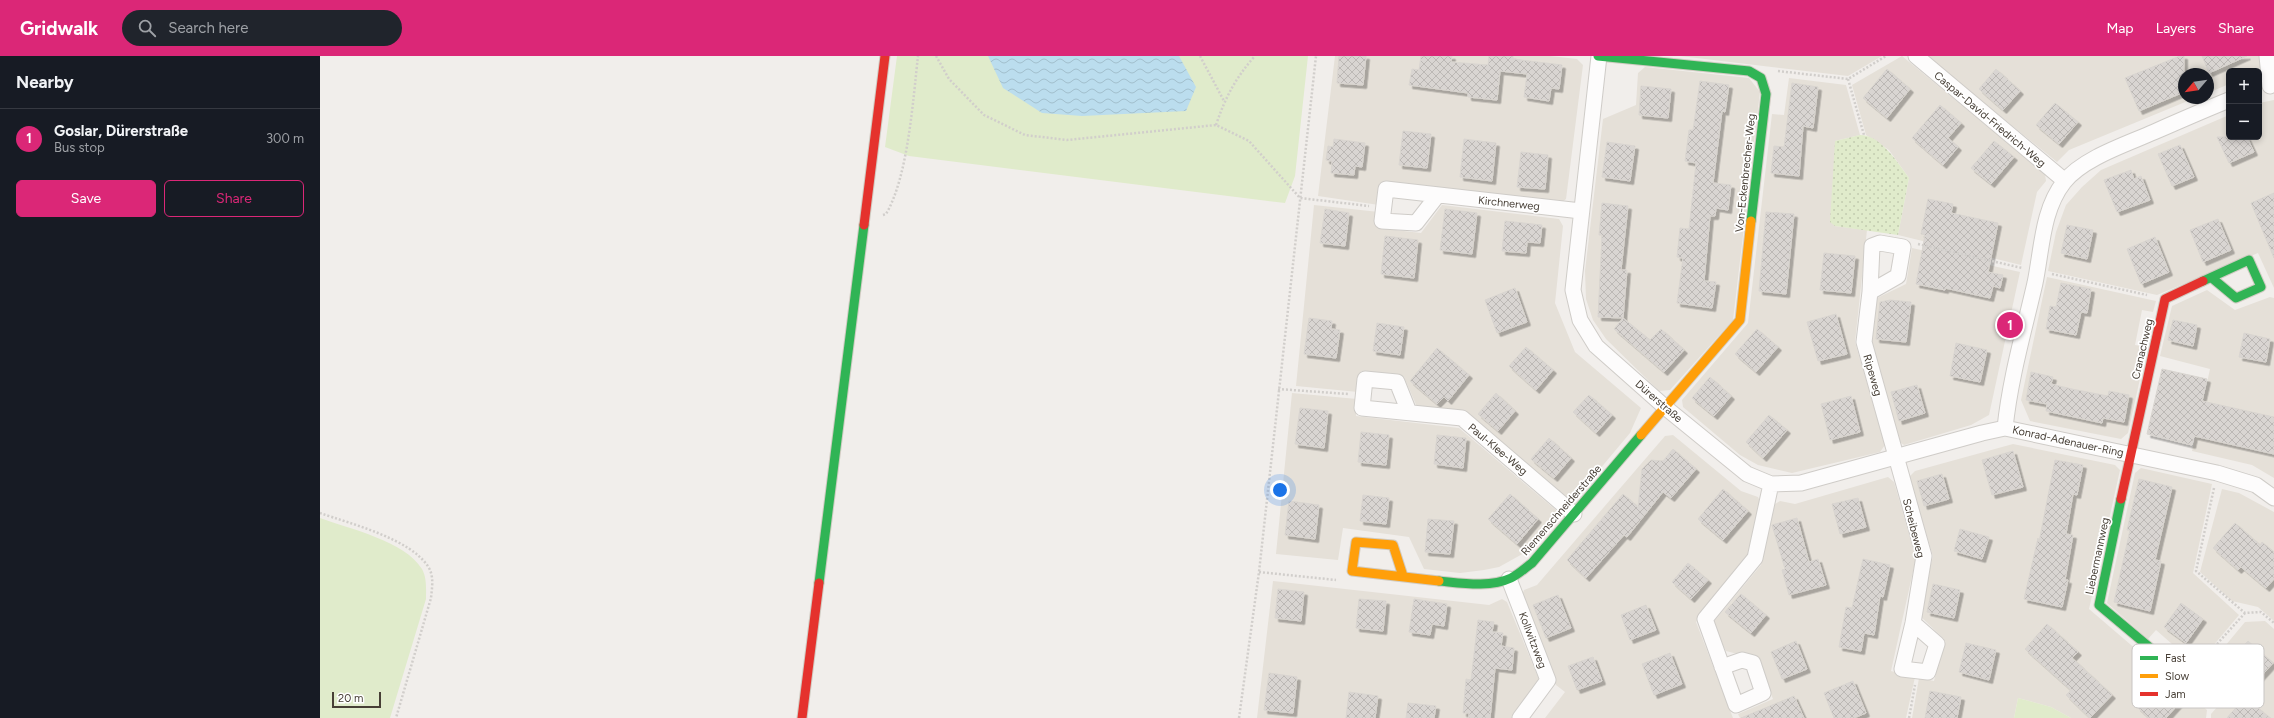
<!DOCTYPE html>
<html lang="en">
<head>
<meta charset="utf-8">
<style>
	:root { --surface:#171b24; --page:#20242c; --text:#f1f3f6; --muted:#9ea1a6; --line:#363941; --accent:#db2777 }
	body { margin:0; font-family:Figtree,sans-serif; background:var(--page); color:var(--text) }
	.controls { position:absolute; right:12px; top:12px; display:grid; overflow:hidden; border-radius:6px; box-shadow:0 2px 6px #0003 }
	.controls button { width:36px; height:36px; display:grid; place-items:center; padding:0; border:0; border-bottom:1px solid var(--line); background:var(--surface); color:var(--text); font:20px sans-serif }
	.compass { position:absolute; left:1858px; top:12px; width:36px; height:36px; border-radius:50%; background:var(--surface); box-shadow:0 2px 6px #0003; rotate:241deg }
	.scale { position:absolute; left:12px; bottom:10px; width:49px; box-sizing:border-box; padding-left:4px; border:2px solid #473f36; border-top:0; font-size:11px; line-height:14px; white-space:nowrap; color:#473f36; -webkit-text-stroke:3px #fff; paint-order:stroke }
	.you { position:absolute; left:960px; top:434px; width:14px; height:14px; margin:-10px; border:3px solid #fff; border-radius:50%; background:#1a73e8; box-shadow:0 0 0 6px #1a73e833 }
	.badge { display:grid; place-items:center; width:26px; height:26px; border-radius:50%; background:var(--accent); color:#fff; font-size:13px; font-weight:700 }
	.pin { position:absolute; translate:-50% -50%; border:2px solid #fff; box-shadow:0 1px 4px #0006 }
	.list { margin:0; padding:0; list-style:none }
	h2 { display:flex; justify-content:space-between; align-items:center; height:52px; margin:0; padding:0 16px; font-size:17px }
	h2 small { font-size:13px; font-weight:400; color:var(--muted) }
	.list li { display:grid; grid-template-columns:26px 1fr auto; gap:12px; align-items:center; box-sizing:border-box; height:60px; padding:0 16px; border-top:1px solid var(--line) }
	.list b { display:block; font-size:15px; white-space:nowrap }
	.list p { margin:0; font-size:13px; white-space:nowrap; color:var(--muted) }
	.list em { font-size:13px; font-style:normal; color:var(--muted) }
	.actions { display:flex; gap:8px; padding:12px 16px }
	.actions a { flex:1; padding:9px 0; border:1px solid var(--accent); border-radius:6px; text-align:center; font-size:14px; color:var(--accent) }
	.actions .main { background:var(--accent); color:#fff }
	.icon { flex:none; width:22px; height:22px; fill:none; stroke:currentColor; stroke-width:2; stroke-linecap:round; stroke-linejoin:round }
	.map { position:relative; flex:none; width:1954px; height:662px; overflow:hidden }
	header { display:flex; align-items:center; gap:24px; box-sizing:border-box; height:56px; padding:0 20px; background:var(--accent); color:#fff }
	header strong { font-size:19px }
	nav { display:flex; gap:22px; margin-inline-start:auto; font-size:14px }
	.search { width:280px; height:36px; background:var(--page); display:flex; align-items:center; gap:10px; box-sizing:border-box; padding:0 14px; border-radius:22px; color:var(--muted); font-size:15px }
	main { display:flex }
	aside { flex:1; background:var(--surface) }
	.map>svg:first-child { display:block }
	.residential { fill:#e5e0d8 }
	.grass { fill:#e0ebcb }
	.park { fill:url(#park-dots) }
	.water { fill:url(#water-waves) }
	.building { fill:url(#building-cross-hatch); stroke:#d9d5d0; filter:url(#shadow) }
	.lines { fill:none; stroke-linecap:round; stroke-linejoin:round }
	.street-casing { stroke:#cfccc8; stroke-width:17 }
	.fast-casing { stroke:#d0cbc2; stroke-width:11 }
	.slow-casing { stroke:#d0cbc2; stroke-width:11 }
	.jam-casing { stroke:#d0cbc2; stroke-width:11 }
	.path { stroke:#d1cecb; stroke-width:2.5; stroke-dasharray:2 2; stroke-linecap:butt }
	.street { stroke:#fdfcfc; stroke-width:15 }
	.fast { stroke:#30b455; stroke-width:9 }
	.slow { stroke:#ff9f0a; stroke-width:9 }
	.jam { stroke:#e5322d; stroke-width:9 }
	.labels { text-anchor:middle; stroke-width:3.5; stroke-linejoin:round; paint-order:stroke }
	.street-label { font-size:11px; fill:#473f36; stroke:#fff }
	.key { fill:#fff; stroke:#c8c5c3; stroke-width:1 }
	.key-label { font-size:11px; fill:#473f36 }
</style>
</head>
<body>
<header>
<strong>Gridwalk</strong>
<div class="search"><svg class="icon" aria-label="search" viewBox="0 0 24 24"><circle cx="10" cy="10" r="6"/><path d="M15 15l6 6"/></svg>Search here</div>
<nav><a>Map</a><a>Layers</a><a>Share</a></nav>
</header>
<main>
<aside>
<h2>Nearby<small></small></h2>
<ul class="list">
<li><span class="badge">1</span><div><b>Goslar, Dürerstraße</b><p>Bus stop</p></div><em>300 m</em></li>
</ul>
<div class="actions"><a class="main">Save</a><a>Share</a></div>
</aside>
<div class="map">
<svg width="1954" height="662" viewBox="0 0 1954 662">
	<defs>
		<pattern id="park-dots" width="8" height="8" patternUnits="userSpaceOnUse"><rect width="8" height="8" fill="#e0ebcb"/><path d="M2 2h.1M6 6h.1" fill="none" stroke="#c2cbaf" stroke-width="1.8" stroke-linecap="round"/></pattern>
		<pattern id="water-waves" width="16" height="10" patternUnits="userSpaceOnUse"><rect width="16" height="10" fill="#bde"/><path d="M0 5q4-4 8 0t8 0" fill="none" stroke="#a2bfcd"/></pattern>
		<pattern id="building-cross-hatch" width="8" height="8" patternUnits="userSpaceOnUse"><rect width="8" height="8" fill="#d9d5d2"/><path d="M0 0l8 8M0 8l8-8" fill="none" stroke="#bcb8b5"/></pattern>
		<filter id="shadow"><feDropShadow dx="3.5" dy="3.5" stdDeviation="0" flood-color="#0004"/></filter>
	</defs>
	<rect width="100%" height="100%" fill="#f1eeeb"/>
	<!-- residential -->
	<path class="residential" d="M1015,0h215l27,3 6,6 -17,134 -5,4 -179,-20 -3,22 -61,-9z
		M1360,0h202l-34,20z
		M1582,0l143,118 1,7 -9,11 -16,73 -123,-30 11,-57 -20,-28 -23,-15 -14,-50z
		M1606,0h334l1,11 -2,5 -30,-1v13l-21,9v-19h-24v24h11l-126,52 -12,12z
		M1325,11l104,11 11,14 -27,228 -63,70 -11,1 -53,-52 -13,-19 -7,-21 -1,-28 18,-152 33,-14 2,-32z
		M1469,22l57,7 14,50 -25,6v85l32,4 -12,112 30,103 -5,7 -88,21 -34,-8 -18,-10 -57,-48 -1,-7 66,-77 24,-209 12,1z
		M1954,44v188l-16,-35 -101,42 -109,-24 8,-39 10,-27 16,-18 19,-17 128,-55v22h30v-34z
		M994,149l65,7 -1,16 43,5 21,-28 117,14 4,7 -8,77 20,49 66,56 -11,25 -56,67 -7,-1 -104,-86 -46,-6 -13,-30 -43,-6 -3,21 -62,-6z
		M1592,192l108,24 -31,143 -18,10 -67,20 -6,-4 -28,-98 5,-44 31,-15z
		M1727,221l109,24 -3,11 -11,-2 -7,35 12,2 -19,86 -7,6 -91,-18 -9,-21z
		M1887,234l28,20 35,-13 4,1v180l-22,-13 -60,-14 18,-82 -50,-13 12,-50z
		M972,337l65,6 -1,17 103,12 98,83 -1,10 -30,31 -27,15 -15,3 -24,3 -36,-4 -15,-32 -66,-9 -5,32 -62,-6z
		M1353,379l68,56 17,6 3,6 -11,56 -54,63 37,96h-188l20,-26 -9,-7 -35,-88 3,-7 13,-5 128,-149z
		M1693,388l102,21 5,5 -31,139 118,101 -1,8h-135l-20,-11 -33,-9 -4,20h-102l7,-40 15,3 10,-42 -25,-24 14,-59 -24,-79 6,-6z
		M1821,412l71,16 -19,89 46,42 -32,38 -19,5 -32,-28 -8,9 -41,-36 28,-130z
		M1568,421l6,5 22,76 -25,113 24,6 -9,41h-166l-2,-4 35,-15 -16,-40 -31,-8 -14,-27 49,-59 14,-61 5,-3 15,3z
		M1902,433l17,4 35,19v109l-16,-14 -26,-6 -32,-29z
		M953,525l216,24 13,-6 5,3 33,80 -28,36h-255z
		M1945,565l9,8v89h-63v-4l29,-33 -25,-23 30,-36z"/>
	<!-- grass -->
	<path class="grass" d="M577,0h411l-13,120 -10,27 -376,-47 -24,-9z
		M0,462c30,11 85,23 102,51 5,9 4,20 4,30l-36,119h-70z
		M1698,642l33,9 20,11h-57z"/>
	<!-- park -->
	<path class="park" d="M1540,79c21,0 38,28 49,43l-11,57 -63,-9 -5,-4 5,-81z"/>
	<!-- water -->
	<path class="water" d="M668,0h191l17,31 -10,24 -104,5 -40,-3 -39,-25z"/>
	<!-- building -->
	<path class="building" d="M1019,0h27l-3,29 -26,-2z
		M1101,0h31l-1,6 37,3 1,-9h24v3l49,6 -3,24 -8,-1 -2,13 -25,-4 3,-23 -27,-3 -3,29 -29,-3v-4l-59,-8 3,-16 7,1z
		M1860,0h4v36l-45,19 -14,-33z
		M1882,0h45l-38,17z
		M1567,13l23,20 -23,29 -24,-20z
		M1676,13l24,22 -17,19 -24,-21z
		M1380,25l29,4 -4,27 -3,-1 -9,72 18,2 -3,25 -12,-2 -1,8h-5l-6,65 12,1 -4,26 -35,-5 6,-45 -6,-1 3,-29 9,1 7,-66 -11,-2 4,-31h4z
		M1472,27l26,4 -5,41 -10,-2 -4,50 -28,-3 3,-27 10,1z
		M1321,30l30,3 -3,29 -29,-3z
		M1735,47l23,19 -19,22 -23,-19z
		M1620,49l21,18 -13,15 10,9 -15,18 -31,-27z
		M1083,75l28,3 -4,34 -28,-3z
		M1897,81h30l7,15 -25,11z
		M1014,83l31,4 -3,24 -7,-1 -1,9 -23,-2 1,-12 -6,-1 2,-14 5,1z
		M1144,83l32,4 -4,38 -32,-4z
		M1674,85l20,16 -23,27 -20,-16z
		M1287,86l28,4 -5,35 -28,-4z
		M1860,89l14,32 -22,9 -14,-32z
		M1201,96l27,3 -3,34 -28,-2z
		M1811,114l3,9 7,-3 9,24 -33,12 -13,-32z
		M1954,137v65l-23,-55z
		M1608,143l25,5 -2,9 47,10 -10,49 15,3 -3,13 -7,-2 -3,12 -45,-10v2l-29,-6 9,-49 -4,-1z
		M1282,147l26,3 -7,64h6l-4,48 -25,-1 4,-82h-3z
		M1005,153l24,4 -4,33 -25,-3z
		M1125,153l32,4 -5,41 -32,-4z
		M1446,156l28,2 -8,80 -27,-3z
		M1898,163l13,31 -28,12 -13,-32z
		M1185,165l37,4 -2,18 -13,-1 -1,11 -24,-2z
		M1747,169l26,5 -6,29 -26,-6z
		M1065,180l33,4 -4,38 -33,-4z
		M1835,181l14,35 -28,12 -14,-35z
		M1504,197l31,3 -4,37 -31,-3z
		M1741,227l30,6 -4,24 -6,-1 -5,23 -30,-6 4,-23 6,1z
		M1195,232l12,34 -30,11 -12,-33z
		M1570,244l21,2 -5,40 -30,-3 4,-37z
		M1516,258l11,40 -29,7 -11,-39z
		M989,262l23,3 -1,8 9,1 -4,28 -32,-4z
		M1303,262l27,22 11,-11 23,21 -20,22 -50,-43z
		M1853,264l24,5 -4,21 -25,-6z
		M1057,267l27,4 -4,28 -27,-4z
		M1437,273l21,18 -22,25 -21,-18z
		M1924,277l26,6 -4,23 -27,-5z
		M1636,287l31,7 -7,32 -30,-6z
		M1206,291l27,23 -17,20 -27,-24z
		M1117,292l32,27 -21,26 -4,-4 -7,7 -27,-23z
		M1842,313l45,10 -5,22 72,16v37l-80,-18 -2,9 -45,-11z
		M1711,316l22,5 -2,7 21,5 36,7 1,-5 20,4 -5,27 -21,-4 -1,5 -56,-12 1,-7 -21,-4z
		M1390,321l21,19 -17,20 -22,-18z
		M1597,329l8,28 -26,8 -8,-29z
		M1176,337l19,18 -17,20 -20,-17z
		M1269,339l23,20 -16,18 -23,-21z
		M1531,340l9,36 -30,8 -9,-36z
		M980,352l28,3 -4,37 -29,-4z
		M1449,359l18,15 -24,28 -17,-16z
		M1041,376l28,3 -3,30 -28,-3z
		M1117,379l29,3 -3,30 -29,-4z
		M1229,382l22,20 -17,20 -23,-19z
		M1353,393l23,20 -25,29 -8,-6 -36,45 -3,-2 -38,43 -19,-18 56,-66 15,13 4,-38 9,-9 12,1z
		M1693,395l10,36 -31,8 -10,-35z
		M1735,404l28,5 -6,30 -4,-1 -7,40 7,1 -8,45h3l-6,27 -38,-8 14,-61 1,4z
		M1622,418l7,25 -25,7 -7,-25z
		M1819,423l33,8 -17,73 6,1 -11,50 -36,-9 16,-72h-3z
		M1403,433l25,22 -25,29 -25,-21z
		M1190,438l28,25 -21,25 -29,-25z
		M1043,439l26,3 -3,26 -26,-3z
		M1538,442l8,29 -26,7 -8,-30z
		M969,445l30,4 -4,34 -30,-4z
		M1477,462l12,44 9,-3 8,26 -37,10 -7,-25 3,-1 -13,-44z
		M1108,463l26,2 -4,33 -25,-2z
		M1915,467l25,22 2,-3 12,10v27l-8,9 -25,-21 -3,3 -25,-22z
		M1640,473l29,8 -7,22 -28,-8z
		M1543,503l27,6 -7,32 -3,-1 -6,39 -10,-2 -3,18 -22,-4 7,-40 6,1z
		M1368,507l20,17 -17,19 -19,-17z
		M1613,528l27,6 -6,28 -27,-6z
		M958,533l26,3 -3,29 -26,-3z
		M1421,538l25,21 -15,18 -26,-21z
		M1238,539l13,33 -25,10 -13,-33z
		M1039,543l27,2 -3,30 -27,-3z
		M1094,543l33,5 -3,22 -12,-2 -2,11 -21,-3z
		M1861,547l22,16 -17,24 -22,-16z
		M1326,549l10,25 -26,10 -9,-25z
		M1158,564l16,2 -2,10 11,1 -2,13 13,2 -2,22 -17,-2 -5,50h-21v-5h-6l3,-34 5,1z
		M1727,568l31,28 -6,6 40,37 -22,23 -24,-23 5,-5 -46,-41z
		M1476,585l11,28 -25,10 -11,-27z
		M1928,585l25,22 -18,20 -25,-23z
		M1646,587l30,7 -7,30 -30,-8z
		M1350,597l12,31 -28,11 -12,-31z
		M1273,601l9,24 -25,9 -9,-24z
		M949,617l28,4 -4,36 -29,-3z
		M1840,624l23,19 -17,19h-17l-12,-11z
		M1533,625l13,32 -12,5h-20l-10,-25z
		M1610,635l31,6 -4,21h-32z
		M1029,636l29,4 -3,22h-29z
		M1474,640l10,22h-63z
		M1925,641l25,21h-43z
		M1088,647l28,3 -2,12h-28z"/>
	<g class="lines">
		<defs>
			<path id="street" d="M1279,0l-26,234 7,30 16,26 70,62 81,66 24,10 30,-1 181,-50 23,-5
				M1596,0l149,125
				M1947,0l3,30
				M1909,44c-25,10 -50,21 -75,32 -27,12 -71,26 -90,50 -22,28 -22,67 -29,101 -11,48 -25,96 -30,145l212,45 39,12 18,13
				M1117,140l-21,27 -34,-2 4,-32 195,22
				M1550,236l28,-16 5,-29 -23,-4 -8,3 -2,46 -6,50 60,214 -11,67 -11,46 26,3 9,-28 -24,-21
				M1089,356l-12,-30 -32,-3 -3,29 100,10 112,96
				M1189,523l39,101 -28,38
				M1402,611l20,-7 11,3 10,30 -27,12 -31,-86 50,-61 16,-74"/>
			<path id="fast" d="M1278,0l151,15 12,7 5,16 -15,127
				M1883,225l46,-21 12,27 -25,11 -24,-20
				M1801,443l-22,106 111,93 18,-20 -22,-21 -24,17
				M1119,525c22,2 51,7 72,-3 8,-4 14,-10 21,-15l109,-128
				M499,527l45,-358"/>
			<path id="slow" d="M1321,379l99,-115 11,-99
				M1083,520l-10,-31 -37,-3 -4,29 87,10"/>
			<path id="jam" d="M544,169l21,-169
				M1801,443l44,-200 38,-18
				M482,662l17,-135"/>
		</defs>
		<!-- street casing -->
		<use href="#street" class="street-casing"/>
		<!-- fast casing -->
		<use href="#fast" class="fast-casing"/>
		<!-- slow casing -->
		<use href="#slow" class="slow-casing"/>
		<!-- jam casing -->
		<use href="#jam" class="jam-casing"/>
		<!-- path -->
		<path class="path" d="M616,0l13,23 35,36 41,20 42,5 149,-15 33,16 51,57 69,8
			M880,0l24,45
			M1458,15l70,8 38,-23
			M1528,23l16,56
			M896,69c9,-27 20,-48 39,-69
			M563,159l3,-1c22,-37 27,-114 32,-158
			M1598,188l104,24
			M1732,218l95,21
			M958,333l70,5
			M1894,432l-18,83 49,42 16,-1 13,11
			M0,457c31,11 92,26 109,55 5,9 3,20 2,30l-35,120
			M939,516l77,8
			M1897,588l28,-31
			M919,662l20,-146 57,-516
			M1589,662l6,-33"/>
		<!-- street -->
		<use href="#street" class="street"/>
		<!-- fast -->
		<use href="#fast" class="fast"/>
		<!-- slow -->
		<use href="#slow" class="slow"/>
		<!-- jam -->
		<use href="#jam" class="jam"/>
	</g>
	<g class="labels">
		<!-- street labels -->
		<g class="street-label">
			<text transform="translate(1670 63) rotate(40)" y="4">Caspar-David-Friedrich-Weg</text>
			<text transform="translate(1425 117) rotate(-84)" y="4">Von-Eckenbrecher-Weg</text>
			<text transform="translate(1189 147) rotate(6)" y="4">Kirchnerweg</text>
			<text transform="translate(1822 293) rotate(-77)" y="4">Cranachweg</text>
			<text transform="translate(1553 319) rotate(74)" y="4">Ripeweg</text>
			<text transform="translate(1339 345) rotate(41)" y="4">Dürerstraße</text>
			<text transform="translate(1748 385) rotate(12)" y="4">Konrad-Adenauer-Ring</text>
			<text transform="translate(1178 393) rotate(40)" y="4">Paul-Klee-Weg</text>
			<text transform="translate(1241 454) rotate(-49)" y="4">Riemenschneiderstraße</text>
			<text transform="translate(1594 472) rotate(76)" y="4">Scheibeweg</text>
			<text transform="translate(1777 500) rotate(-78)" y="4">Liebermannweg</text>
			<text transform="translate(1213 584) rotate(69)" y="4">Kollwitzweg</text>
		</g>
	</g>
	<!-- legend -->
	<rect x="1812" y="588" width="132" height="64" rx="6" class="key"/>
	<rect x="1820" y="600" width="18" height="4" fill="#30b455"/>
	<rect x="1820" y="618" width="18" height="4" fill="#ff9f0a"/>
	<rect x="1820" y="636" width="18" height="4" fill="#e5322d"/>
	<g class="key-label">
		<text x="1845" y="606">Fast</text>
		<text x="1845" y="624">Slow</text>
		<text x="1845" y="642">Jam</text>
	</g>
</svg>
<div class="controls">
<button>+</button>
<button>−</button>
</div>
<svg class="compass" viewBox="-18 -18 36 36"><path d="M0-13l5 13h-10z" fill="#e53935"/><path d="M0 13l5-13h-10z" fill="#9ea1a6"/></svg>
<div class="scale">20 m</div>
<div class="you"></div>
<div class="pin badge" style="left:1690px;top:269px">1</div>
</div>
</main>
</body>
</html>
